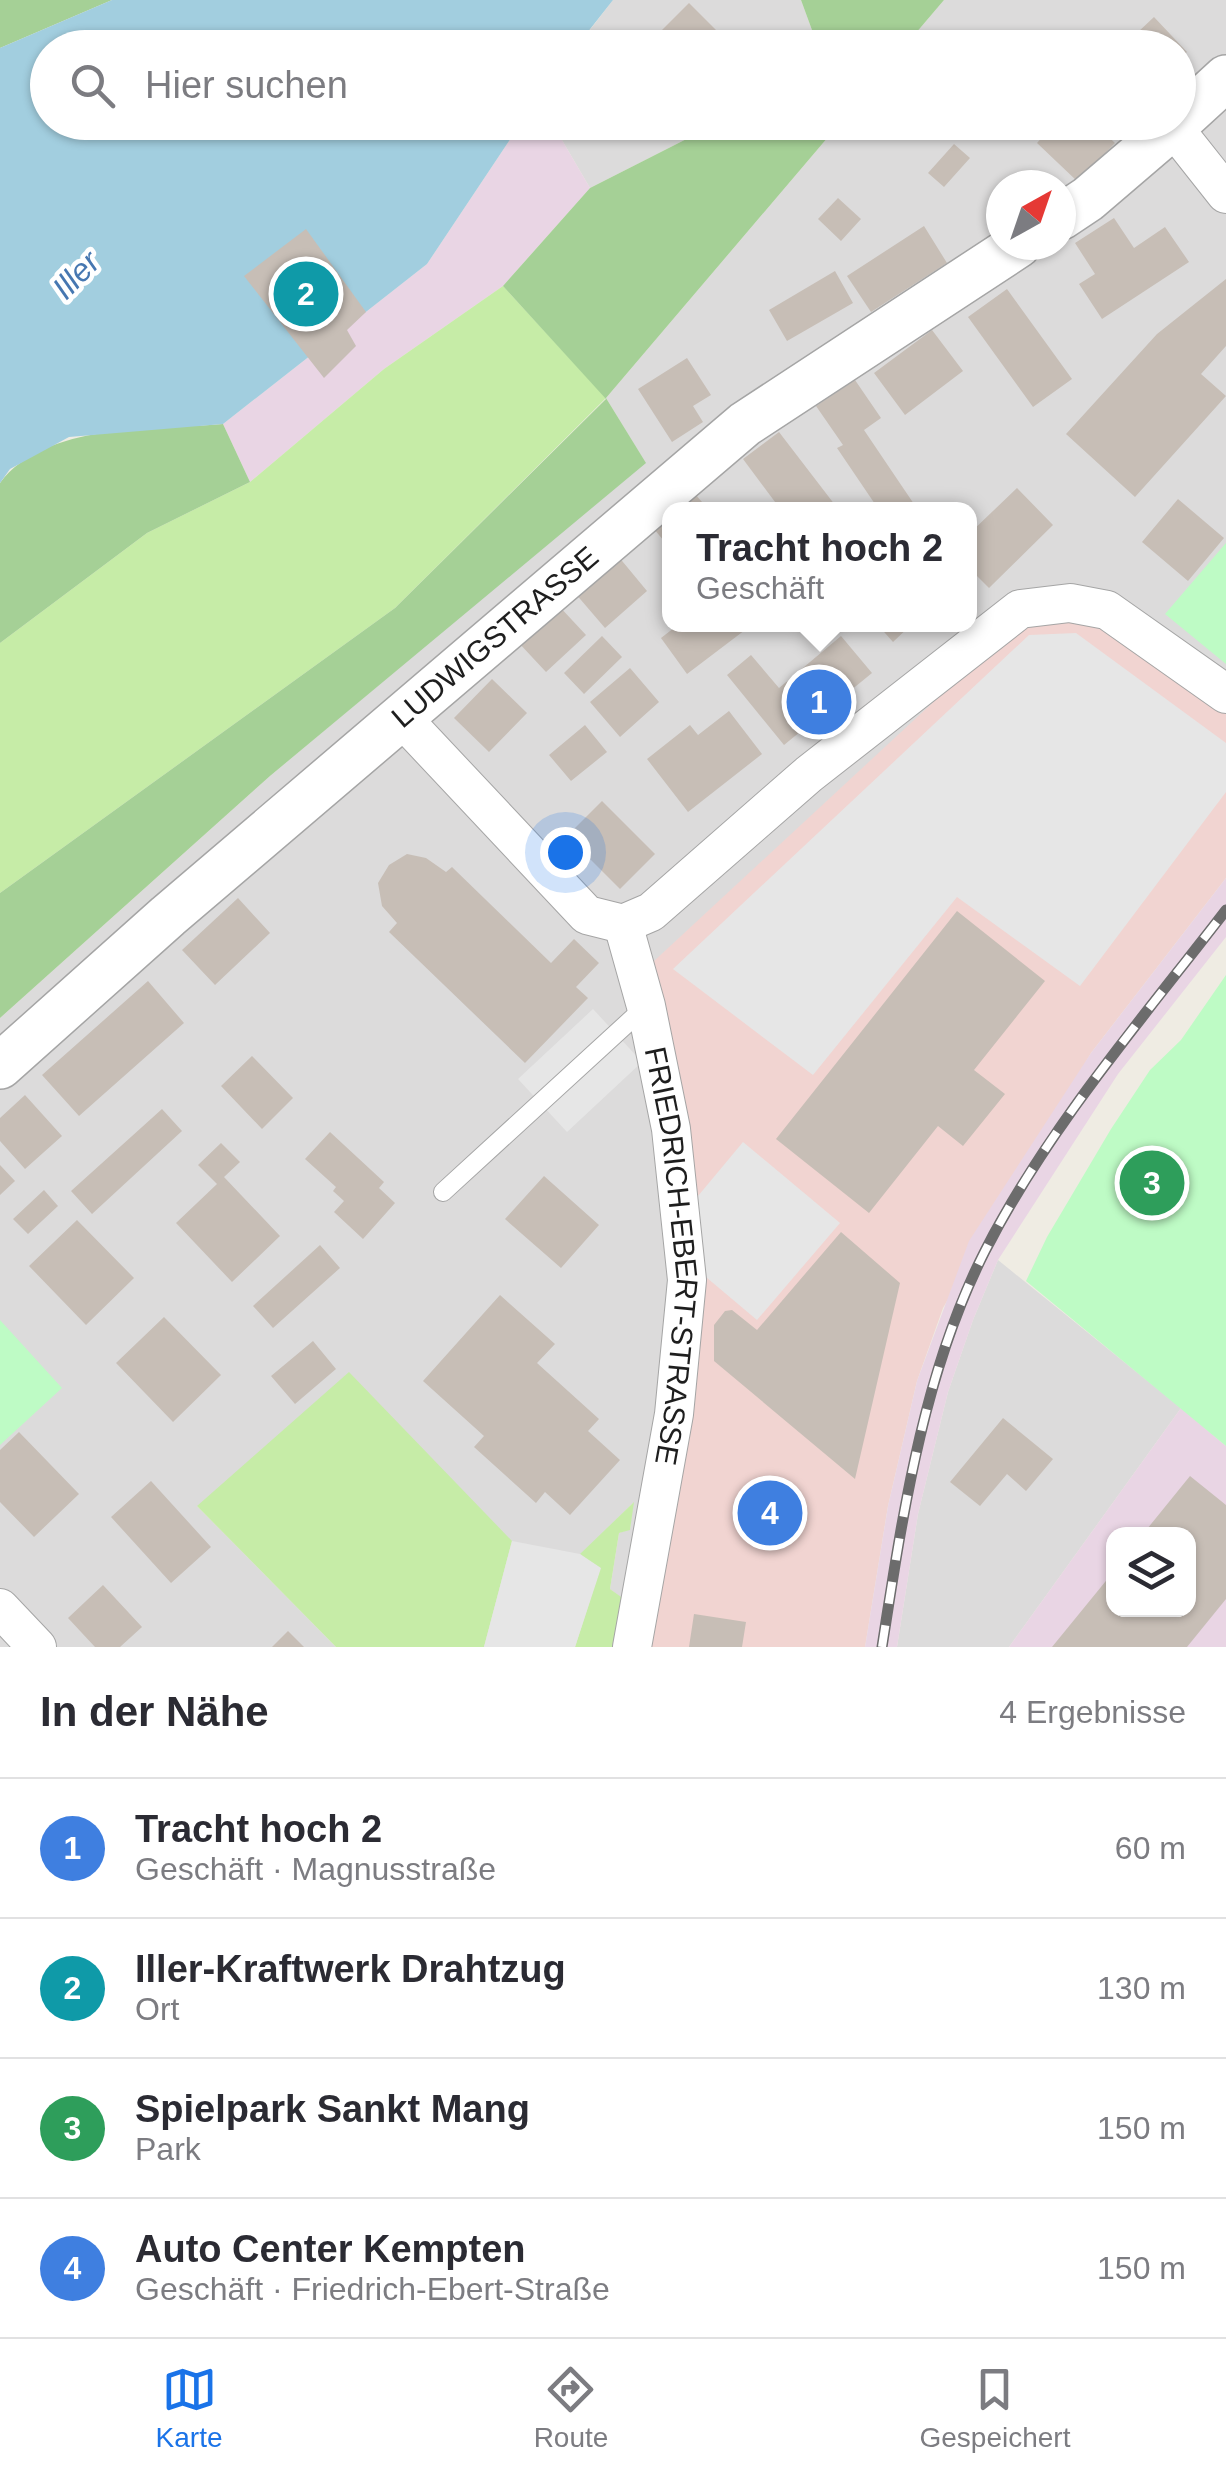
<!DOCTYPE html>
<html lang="de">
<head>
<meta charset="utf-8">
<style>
	:root { --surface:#fff; --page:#f7f7f7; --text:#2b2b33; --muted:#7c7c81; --line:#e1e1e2; --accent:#1a73e8 }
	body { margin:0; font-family:Helvetica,sans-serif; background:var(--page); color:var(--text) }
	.controls { position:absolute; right:30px; bottom:30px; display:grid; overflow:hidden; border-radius:20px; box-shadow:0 2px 8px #0004 }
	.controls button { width:90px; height:90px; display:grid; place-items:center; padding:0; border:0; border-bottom:2px solid var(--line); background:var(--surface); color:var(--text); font:50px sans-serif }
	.compass { position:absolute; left:986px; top:170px; width:90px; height:90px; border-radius:50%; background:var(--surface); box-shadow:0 2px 8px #0004; rotate:40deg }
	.you { position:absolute; left:565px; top:852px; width:35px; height:35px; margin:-25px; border:8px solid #fff; border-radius:50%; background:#1a73e8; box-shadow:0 0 0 15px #1a73e833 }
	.badge { display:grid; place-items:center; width:65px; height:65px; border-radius:50%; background:var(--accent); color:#fff; font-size:32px; font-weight:700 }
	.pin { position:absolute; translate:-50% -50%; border:5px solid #fff; box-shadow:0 2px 10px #0006 }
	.popup { position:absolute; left:662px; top:502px; width:315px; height:130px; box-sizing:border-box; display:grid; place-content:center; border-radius:20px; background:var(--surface); filter:drop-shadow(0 2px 8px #0005); font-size:32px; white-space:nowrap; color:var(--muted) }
	.popup b { font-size:38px; color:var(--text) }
	.popup::after { content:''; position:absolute; left:50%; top:100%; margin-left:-20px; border:20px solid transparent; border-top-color:var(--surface) }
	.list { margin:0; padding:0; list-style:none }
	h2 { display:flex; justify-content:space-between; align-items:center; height:130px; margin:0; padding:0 40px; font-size:42px }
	h2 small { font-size:32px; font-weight:400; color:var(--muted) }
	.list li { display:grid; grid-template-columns:65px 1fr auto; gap:30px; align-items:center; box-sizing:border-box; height:140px; padding:0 40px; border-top:2px solid var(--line) }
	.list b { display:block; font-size:38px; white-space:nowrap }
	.list p { margin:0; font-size:32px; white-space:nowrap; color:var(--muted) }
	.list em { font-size:32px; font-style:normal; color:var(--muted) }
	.icon { flex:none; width:55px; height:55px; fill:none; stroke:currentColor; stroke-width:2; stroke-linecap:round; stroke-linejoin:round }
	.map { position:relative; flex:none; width:1226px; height:1647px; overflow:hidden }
	.search { position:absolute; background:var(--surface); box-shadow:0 2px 8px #0004; left:30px; right:30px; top:30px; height:110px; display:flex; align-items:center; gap:25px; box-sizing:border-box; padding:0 35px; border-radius:55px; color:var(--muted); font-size:38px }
	.sheet { height:690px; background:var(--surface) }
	nav { display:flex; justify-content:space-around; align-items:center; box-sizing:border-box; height:140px; border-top:2px solid var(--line); background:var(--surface); font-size:28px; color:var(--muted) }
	nav a { display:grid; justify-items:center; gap:5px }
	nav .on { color:var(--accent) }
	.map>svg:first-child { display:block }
	.residential { fill:#dcdbdb; fill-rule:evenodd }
	.commercial { fill:#f1d4d1 }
	.industrial { fill:#e9d5e4; fill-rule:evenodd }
	.grass { fill:#c6eca7 }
	.forest { fill:#a5d096 }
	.park { fill:#befbc5 }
	.parking { fill:#e6e6e6 }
	.water { fill:#a2cedf }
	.building { fill:#c7beb6 }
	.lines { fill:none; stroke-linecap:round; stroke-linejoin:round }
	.service-casing { stroke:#a5a5a5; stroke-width:20 }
	.minor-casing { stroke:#a5a5a5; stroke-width:40 }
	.tertiary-casing { stroke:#a5a5a5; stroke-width:48 }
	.service { stroke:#fff; stroke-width:18 }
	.minor { stroke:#fff; stroke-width:38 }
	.tertiary { stroke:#fff; stroke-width:45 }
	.rail-casing { stroke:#6c6c6c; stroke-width:11 }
	.rail { stroke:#fff; stroke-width:8; stroke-dasharray:22; stroke-linecap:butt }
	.labels { text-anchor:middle; stroke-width:9; stroke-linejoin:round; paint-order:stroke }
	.street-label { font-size:30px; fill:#1e1e1e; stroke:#fff }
	.water-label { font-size:32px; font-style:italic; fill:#4677b1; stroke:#fff }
</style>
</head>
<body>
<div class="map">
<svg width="1226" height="1647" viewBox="0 0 1226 1647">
	<rect width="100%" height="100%" fill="#efece3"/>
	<!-- residential -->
	<path class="residential" d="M613,0h188l15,41 -7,7h-233z
		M944,0h282v674l-524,629 -58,344h-32l12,-47 -14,-11 9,-56 11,-4 3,-26 -52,51 20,14 -26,79h-91l28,-106 -315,-35 139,141h-336v-629l270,-242 375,-314 -39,-64 234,-275 338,-1v-74l-274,-1zM1001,185h60v60h-60zM669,510h300v114h-300z
		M552,123h166l-128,65z
		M998,1260l183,148 -172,239h-112l21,-133 30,-122 25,-72z"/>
	<!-- commercial -->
	<path class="commercial" d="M1023,619l78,4 125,85v170l-135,175 -148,255 -26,73 -29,125 -23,141h-221l44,-232 -35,-453z"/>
	<!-- industrial -->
	<path class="industrial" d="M521,123h31l38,65 -87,98 -119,83 -134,113 -27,-58 204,-160z
		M1226,878v59l-108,137 -120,186 -25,60 -25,72 -30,122 -21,133h-32l23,-141 29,-125 52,-140 122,-188z
		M1181,1408l45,38v201h-217zM1114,1534h74v76h-74z"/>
	<!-- grass -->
	<path class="grass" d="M503,286l103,112 -211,210 -395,285v-250l147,-110 103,-51 134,-113z
		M349,1372l163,169 -28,106h-148l-139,-141z
		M634,1502l-4,28 -11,3 -9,56 14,10 -12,48h-37l25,-78 -20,-15z"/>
	<!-- forest -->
	<path class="forest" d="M0,0h112l-112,48z
		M801,0h143l-40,47 -95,1 7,-7z
		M718,123h122l-234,275 40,65 -376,313 -270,242v-125l395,-285 211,-209 -103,-113 87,-98z
		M223,424l27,58 -103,51 -147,110v-160c46,-61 154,-53 223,-59z"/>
	<!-- park -->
	<path class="park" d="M1226,543v121l-61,-50z
		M1226,975v471l-200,-165 21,-44 64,-108 39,-59 31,-30z
		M0,1320l62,68 -62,57z"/>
	<!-- parking -->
	<path class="parking" d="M1076,633l150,110v49l-146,194 -123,-89 -144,178 -140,-106 356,-334z
		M593,1009l49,53 -75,70 -49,-53z
		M743,1142l97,81 -83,97 -57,-48 -7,-70z
		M512,1541l68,13 21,14 -26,79h-91z"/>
	<!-- water -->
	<path class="water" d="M112,0h501l-37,47 -528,1v74l473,1 -94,141 -204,160 -154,13 -59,32 -10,14v-435z"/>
	<!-- building -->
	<path class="building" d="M689,3l38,38 -7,7h-76z
		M1154,17l33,35 -9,8v-12h-57z
		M1056,122h37l22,21 -37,39 -41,-39z
		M954,144l16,14 -26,29 -16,-14z
		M838,198l23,21 -20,22 -23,-22z
		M1114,218l20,30 31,-21 24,35 -87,57 -23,-35 16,-10 -20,-31z
		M924,226l23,37 -76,49 -24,-36z
		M306,229l60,83 -19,18 9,16 -32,32 -80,-102z
		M835,271l18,32 -66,38 -18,-31z
		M1226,279v67l-25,28 25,22 -91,101 -69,-63 91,-100z
		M1007,289l65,90 -39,28 -65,-90z
		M932,330l31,41 -58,44 -31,-42z
		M687,358l24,37 -18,11 10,16 -31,20 -34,-53z
		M855,380l26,38 -17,12 54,80h-39l-42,-62 6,-3 -27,-39z
		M779,432l56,73 -5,5h-49l-38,-51z
		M1017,488l36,37 -64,63 -20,-20v-34z
		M695,494l14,16h-32z
		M1178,499l46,39 -36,43 -46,-39z
		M669,516v31l-15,-18z
		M618,556l29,35 -42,37 -30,-35z
		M558,605l28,30 -40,37 -28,-30z
		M679,624h62l4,6 -58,44 -26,-36z
		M877,624h35l-19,18z
		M602,636l20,21 -38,37 -20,-21z
		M841,636l31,37 -88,72 -57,-70 24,-20 28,33z
		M630,668l29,34 -39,35 -30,-35z
		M492,679l35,34 -38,39 -35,-34z
		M729,711l33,43 -74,58 -41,-53 43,-34 8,10z
		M585,725l22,27 -36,29 -22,-26z
		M602,801l53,53 -35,35 -53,-53z
		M407,854l19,4 20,14 6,-5 99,96 23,-24 25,24 -23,24 12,11 -63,65 -136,-131 8,-9 -15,-17 -4,-23 11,-18z
		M238,898l32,35 -55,52 -33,-35z
		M957,911l88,70 -71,89 31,24 -42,52 -25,-20 -69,87 -93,-74z
		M148,981l36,42 -105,93 -37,-41z
		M252,1056l41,42 -31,31 -41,-43z
		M25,1095l37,41 -37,33 -25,-28v-23z
		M162,1109l20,22 -90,83 -21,-23z
		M330,1132l54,50 -5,6 16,15 -32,36 -29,-27 10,-11 -11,-10 3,-4 -31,-28z
		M221,1143l19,19 -16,15 56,59 -48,46 -56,-59 41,-39 -19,-19z
		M0,1165l15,16 -15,14z
		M544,1176l55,49 -38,43 -56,-49z
		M44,1190l14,16 -30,28 -15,-15z
		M77,1220l57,58 -48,47 -57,-59z
		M841,1232l59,51 -45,196 -141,-118v-36l11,-14 7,-1 25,20z
		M320,1245l20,23 -67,60 -20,-22z
		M500,1295l55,49 -18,19 62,56 -11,12 32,29 -50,55 -25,-23 -9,11 -62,-56 10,-11 -61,-55z
		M164,1317l57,58 -48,47 -57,-59z
		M313,1341l23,28 -41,35 -24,-28z
		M1003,1418l50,41 -27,32 -19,-17 -27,32 -30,-24z
		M19,1432l60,62 -45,43 -34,-35v-52z
		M1190,1476l36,29v94l-39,48h-135l62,-76v39h74v-76h-45z
		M151,1481l60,66 -40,36 -60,-66z
		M103,1585l39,42 -22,20h-25l-27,-29z
		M694,1614l52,8 -4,25h-53z
		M288,1631l16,16h-32z"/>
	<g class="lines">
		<defs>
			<path id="service" d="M443,1192l202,-185"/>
			<g id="minor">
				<path d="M1173,127l53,67"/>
				<path d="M400,716l187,199 36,9 28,-12 158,-138 211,-165 50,-6 37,7 119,84"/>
				<path id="s1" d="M623,924l23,82 25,123 16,151 -13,134 -42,233"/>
				<path d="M0,1608l37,39"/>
			</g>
			<g id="tertiary">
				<path d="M1178,122l48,-44"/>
				<path d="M1061,217l27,-18 90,-77"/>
				<path id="s2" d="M0,1066l168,-150 577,-492 273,-179"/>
			</g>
		</defs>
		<!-- service casing -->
		<use href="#service" class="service-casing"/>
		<!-- minor casing -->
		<use href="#minor" class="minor-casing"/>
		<!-- tertiary casing -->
		<use href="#tertiary" class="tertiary-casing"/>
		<!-- service -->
		<use href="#service" class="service"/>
		<!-- minor -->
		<use href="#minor" class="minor"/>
		<!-- tertiary -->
		<use href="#tertiary" class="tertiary"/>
		<defs>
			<path id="rail" d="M882,1647c21,-134 41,-274 103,-396 63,-123 157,-232 241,-341"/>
		</defs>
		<!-- rail casing -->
		<use href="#rail" class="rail-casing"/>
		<!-- rail -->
		<use href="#rail" class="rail"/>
	</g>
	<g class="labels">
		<!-- street labels -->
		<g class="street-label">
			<text dy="10" stroke="none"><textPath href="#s2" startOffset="655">LUDWIGSTRASSE</textPath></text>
			<text dy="10" stroke="none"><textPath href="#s1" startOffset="338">FRIEDRICH-EBERT-STRASSE</textPath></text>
		</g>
		<!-- water labels -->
		<g class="water-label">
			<text transform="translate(76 275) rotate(-46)" y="11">Iller</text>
		</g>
	</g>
</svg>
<div class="controls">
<button><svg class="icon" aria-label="layers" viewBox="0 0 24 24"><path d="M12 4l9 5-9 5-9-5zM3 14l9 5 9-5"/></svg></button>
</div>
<svg class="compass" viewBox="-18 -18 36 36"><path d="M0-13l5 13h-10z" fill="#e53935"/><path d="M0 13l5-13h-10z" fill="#7c7c81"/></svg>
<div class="you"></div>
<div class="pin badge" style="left:819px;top:702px;background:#3f7fe0">1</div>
<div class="popup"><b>Tracht hoch 2</b>Geschäft</div>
<div class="pin badge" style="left:306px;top:294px;background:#0f9aa8">2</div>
<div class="pin badge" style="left:1152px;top:1183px;background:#2e9e5b">3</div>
<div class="pin badge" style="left:770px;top:1513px;background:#3f7fe0">4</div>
<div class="search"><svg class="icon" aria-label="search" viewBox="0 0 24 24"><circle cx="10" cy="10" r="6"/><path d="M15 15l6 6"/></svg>Hier suchen</div>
</div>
<section class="sheet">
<h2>In der Nähe<small>4 Ergebnisse</small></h2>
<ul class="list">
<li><span class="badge" style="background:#3f7fe0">1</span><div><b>Tracht hoch 2</b><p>Geschäft · Magnusstraße</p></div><em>60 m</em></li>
<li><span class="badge" style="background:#0f9aa8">2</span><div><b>Iller-Kraftwerk Drahtzug</b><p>Ort</p></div><em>130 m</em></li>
<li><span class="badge" style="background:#2e9e5b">3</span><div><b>Spielpark Sankt Mang</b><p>Park</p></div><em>150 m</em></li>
<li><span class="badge" style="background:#3f7fe0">4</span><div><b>Auto Center Kempten</b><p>Geschäft · Friedrich-Ebert-Straße</p></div><em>150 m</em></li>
</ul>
</section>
<nav>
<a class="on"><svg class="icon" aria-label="map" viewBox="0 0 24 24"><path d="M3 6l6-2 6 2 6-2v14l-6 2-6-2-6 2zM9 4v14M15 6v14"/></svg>Karte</a>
<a><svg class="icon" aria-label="directions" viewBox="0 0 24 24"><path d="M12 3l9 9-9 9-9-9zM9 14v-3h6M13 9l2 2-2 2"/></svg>Route</a>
<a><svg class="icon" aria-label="saved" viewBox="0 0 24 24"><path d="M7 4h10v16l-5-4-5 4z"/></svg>Gespeichert</a>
</nav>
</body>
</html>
